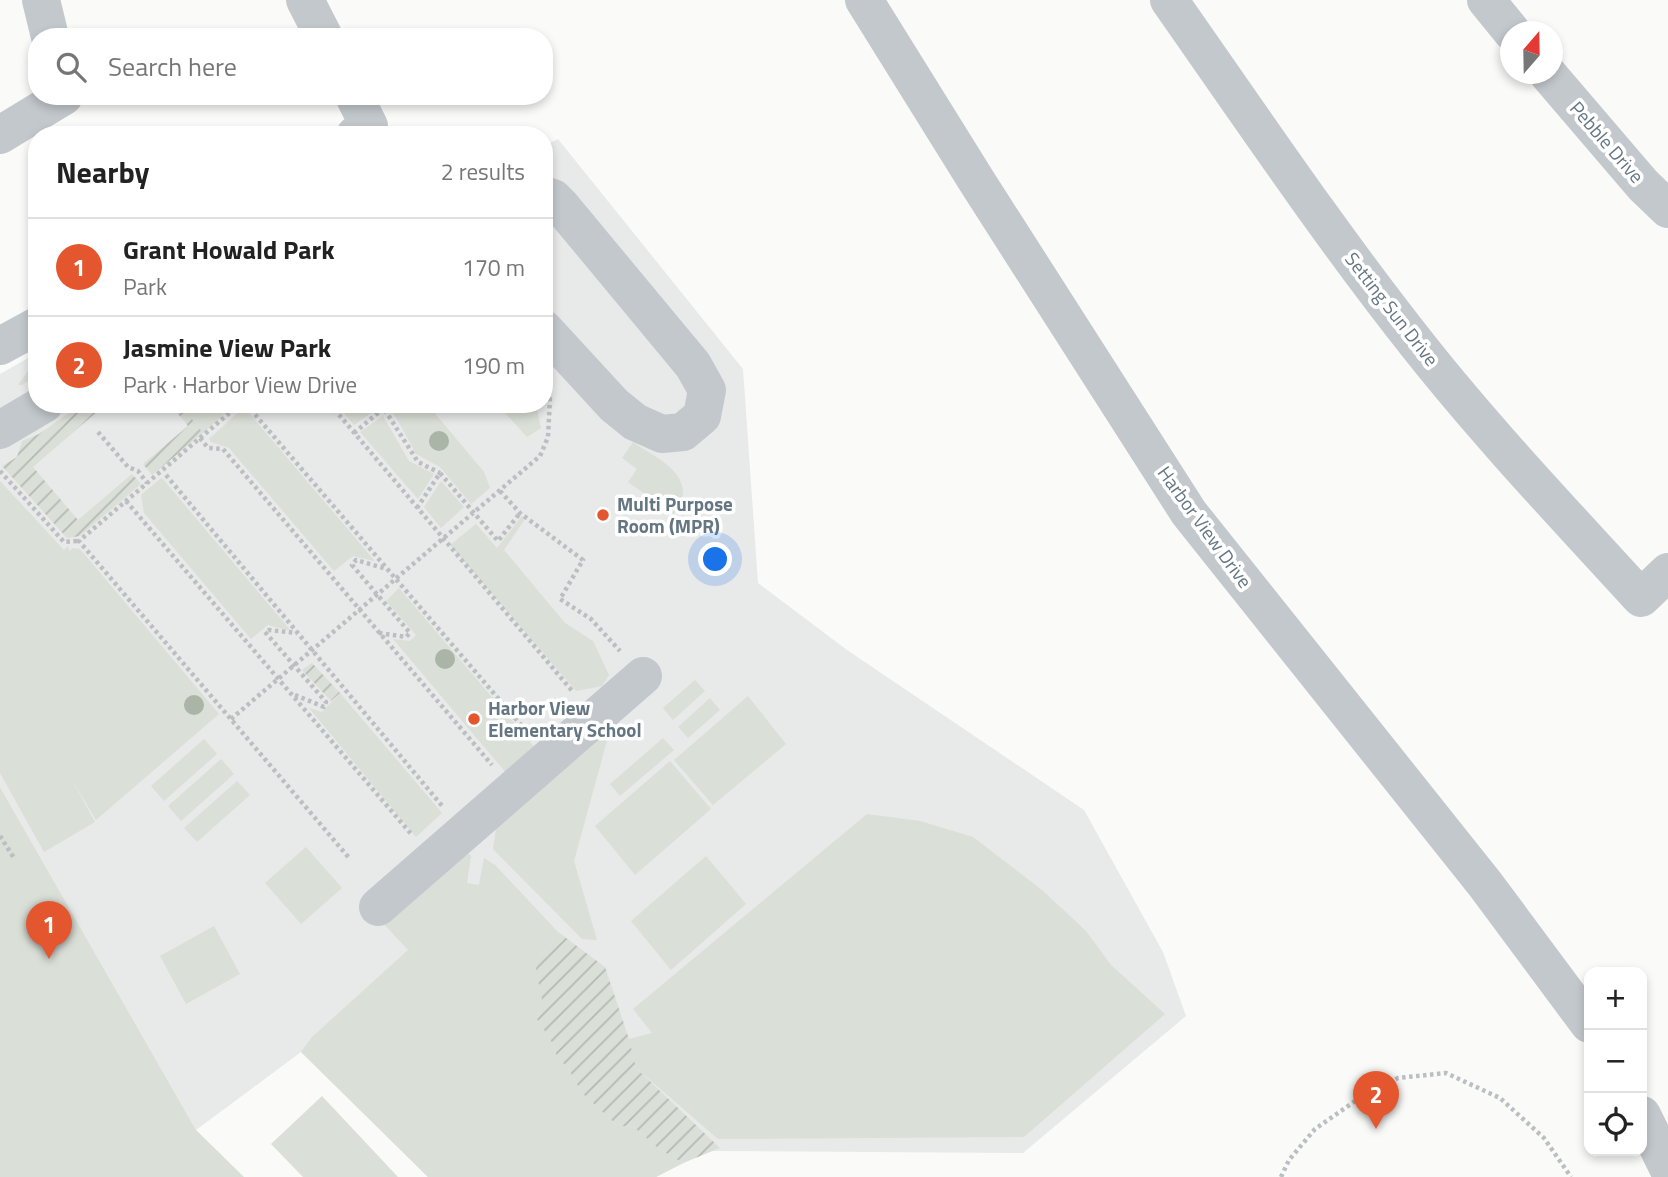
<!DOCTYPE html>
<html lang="en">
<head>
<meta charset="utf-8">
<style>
	:root { --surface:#fff; --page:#f2f2f2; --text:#222; --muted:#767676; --line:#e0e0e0; --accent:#e4572e }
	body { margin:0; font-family:"Titillium Web",sans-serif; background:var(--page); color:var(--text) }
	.controls { position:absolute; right:21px; bottom:21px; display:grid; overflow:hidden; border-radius:14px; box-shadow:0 4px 10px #0003 }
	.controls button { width:63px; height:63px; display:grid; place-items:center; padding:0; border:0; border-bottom:2px solid var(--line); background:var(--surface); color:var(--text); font:35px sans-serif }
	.compass { position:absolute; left:1500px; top:21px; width:63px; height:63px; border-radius:50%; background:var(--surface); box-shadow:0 4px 10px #0003; rotate:20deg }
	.you { position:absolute; left:716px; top:560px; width:24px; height:24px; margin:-18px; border:5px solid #fff; border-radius:50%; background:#1a73e8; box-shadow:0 0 0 10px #1a73e833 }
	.badge { display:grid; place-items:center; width:46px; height:46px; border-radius:50%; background:var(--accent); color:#fff; font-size:23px; font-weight:700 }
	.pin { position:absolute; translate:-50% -58px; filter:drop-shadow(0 2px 4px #0008) }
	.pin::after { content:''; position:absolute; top:37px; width:24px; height:21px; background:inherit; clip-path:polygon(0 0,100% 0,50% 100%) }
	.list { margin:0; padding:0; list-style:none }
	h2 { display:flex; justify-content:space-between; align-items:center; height:91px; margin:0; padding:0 28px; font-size:30px }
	h2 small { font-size:23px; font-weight:400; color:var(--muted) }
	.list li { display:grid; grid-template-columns:46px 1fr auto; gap:21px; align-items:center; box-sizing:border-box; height:98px; padding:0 28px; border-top:2px solid var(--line) }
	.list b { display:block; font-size:26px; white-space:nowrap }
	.list p { margin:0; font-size:23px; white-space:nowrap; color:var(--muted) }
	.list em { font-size:23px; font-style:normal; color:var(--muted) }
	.icon { flex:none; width:38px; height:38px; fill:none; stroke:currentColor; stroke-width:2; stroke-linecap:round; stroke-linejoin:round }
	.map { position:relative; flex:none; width:1668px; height:1177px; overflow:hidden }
	.search { position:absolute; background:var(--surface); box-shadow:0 4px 10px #0003; left:28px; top:28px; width:525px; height:77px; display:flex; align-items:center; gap:18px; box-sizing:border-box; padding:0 24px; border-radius:28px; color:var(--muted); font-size:26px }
	.panel { position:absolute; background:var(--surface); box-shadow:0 4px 10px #0003; left:28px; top:126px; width:525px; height:287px; border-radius:28px }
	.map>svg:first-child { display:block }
	.built { fill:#e8e9e9 }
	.green { fill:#dadfd7 }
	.garden { fill:url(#garden-furrows) }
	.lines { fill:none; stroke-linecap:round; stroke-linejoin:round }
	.path { stroke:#bbbfc2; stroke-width:4.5; stroke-dasharray:3.5 3.5; stroke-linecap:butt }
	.minor { stroke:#c3c8cc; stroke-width:38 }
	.tree { fill:#aab4a7 }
	.poi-dot { fill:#e4572e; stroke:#fff; stroke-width:2.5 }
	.labels { text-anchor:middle; stroke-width:7; stroke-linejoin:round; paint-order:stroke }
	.street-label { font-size:19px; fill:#657683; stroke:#fff }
	.poi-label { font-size:19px; font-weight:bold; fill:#657683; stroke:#fff; text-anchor:start }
</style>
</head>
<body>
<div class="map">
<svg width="1668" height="1177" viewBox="0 0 1668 1177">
	<defs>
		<pattern id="garden-furrows" width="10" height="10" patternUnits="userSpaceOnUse" patternTransform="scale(1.75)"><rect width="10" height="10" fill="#dadfd7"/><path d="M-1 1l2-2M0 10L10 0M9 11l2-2" fill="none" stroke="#b4b9b4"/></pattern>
	</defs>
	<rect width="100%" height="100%" fill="#fafaf8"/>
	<!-- built -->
	<path class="built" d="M558,139l185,230 15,214 89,67 237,160 79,142 23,64 -163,137 -315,-2 -52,26h-228l-127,-125 -105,78 -196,-343v-413l37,-21v51h507v-258z"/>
	<!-- green -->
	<path class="green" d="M37,358v18l-15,9h-4z
		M186,404h50l-33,29 -12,-13z
		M336,404h38l4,4 -24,17z
		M387,404h15l4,4 4,-4h6l9,8 8,-1 51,61 6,16 -19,16 -31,-37 -24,-13 -19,-35z
		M497,404h39l5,24 -14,9z
		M244,407l130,153v1l-21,-5 -19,15 -105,-123 -18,-6 -2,-3z
		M383,416l26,45 25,13 -16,25 -58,-67z
		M633,442c18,13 50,26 50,51 0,7 -6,15 -9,21l-46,-32 9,-13 -15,-11z
		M161,478h1l129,153 -23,-6 -17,14 -107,-126 -3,-18z
		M0,481l64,69 4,-4 2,6 2,-4 8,1 139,165 -123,106 -25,-42 24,44 -51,30 -44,-79z
		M441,481l23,26 -23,21 -17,-21z
		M522,516l3,3 -21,31 61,73 28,18 16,34 -7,11 -26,5 -126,-146 26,-21 21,24z
		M399,588l138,162 -30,24 -114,-135 17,2 6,-6 -30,-34z
		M695,680l10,11 -32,29 -10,-12z
		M340,693l102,120 -26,24 -107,-129 13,4z
		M748,696l38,48 -73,61 -39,-45z
		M710,698l10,12 -32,28 -10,-11z
		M611,726l-37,135 23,79 -15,-1 -89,-90 4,-27z
		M663,738l11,12 -54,46 -10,-12z
		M204,739l13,15 -53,47 -13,-15z
		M221,759l13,15 -53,47 -13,-15z
		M670,761l41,48 -76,66 -40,-49z
		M237,781l13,14 -53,47 -13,-14z
		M0,787l196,343 48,47h-244z
		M867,814l53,7 53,16 69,53 44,41 25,34 54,49 -141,123 -306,2 -82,-71 -7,-29 23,-6 -19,-24z
		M306,847l36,41 -41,36 -36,-41z
		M468,853l3,3 -4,27 12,2 5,-27 11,7 63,67 -9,17 -11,6 4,45 -5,19 16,25 4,13 11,11 14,25 35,32 18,3 23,20 25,15 -27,14h-228l-127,-125 11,-15 96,-87 -25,-27z
		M706,856l40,48 -75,66 -40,-49z
		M214,926l26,48 -54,30 -26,-48z
		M322,1096l76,81h-95l-32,-33z"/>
	<!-- garden -->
	<path class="garden" d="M82,404h24l-73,63 45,53 54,-46 9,10 -61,52 -13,2 -65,-72 15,-9 5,-16 17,-7z
		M170,404h15l6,14 12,15 -51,42 -9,-11 45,-38z
		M312,663l28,30 -9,8 -29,-31z
		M558,932l47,35 24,72 7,29 84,80 -37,15 -25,-15 -23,-20 -18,-3 -35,-32 -14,-25 -11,-11 -4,-13 -16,-25 5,-19 -6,-30 2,-15 11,-6z"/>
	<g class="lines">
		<!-- path -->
		<path class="path" d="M240,404l-161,137 271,318
			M246,404l281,328
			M330,404l243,288
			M381,404l37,58 22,11
			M98,432l30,35 10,4 9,12
			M354,433l30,-25
			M200,438l8,10 15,1 269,316
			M0,471l64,71 14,-1
			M166,475l277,332
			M500,491l20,22 63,47 -23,39 31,20 29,32
			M126,501l286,334
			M417,508l23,-35 58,68 22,-28
			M379,633l27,4 4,-4 -58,-68 4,-5 31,9
			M295,695l29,12 2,-5 -61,-70 4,-2 28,3
			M231,719l309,-263 8,-19 2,-38 -6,-7
			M0,836l14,22
			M1281,1177l8,-17 26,-31 43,-30 40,-21 48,-5 54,25 44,40 27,39"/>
		<!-- minor -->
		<path class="minor" d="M41,0l9,37
			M305,0l19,37
			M864,0l112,180 213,333 296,371 104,140
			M1169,0c82,117 162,236 251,348 69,87 146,168 221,250l27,-26
			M1486,0l26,32
			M1548,74l95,111 25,24
			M354,96l15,30 -14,9
			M0,135l64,-39
			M544,195l9,3 8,8 132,159 14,25 -5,26 -19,16 -21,2 -27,-12 -21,-17 -70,-76
			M0,346l37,-20
			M0,430l44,-26
			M378,907l265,-231
			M1642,1115l26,53"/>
	</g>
	<!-- trees -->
	<g class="tree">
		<circle cx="439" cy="441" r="10"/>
		<circle cx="445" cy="659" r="10"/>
		<circle cx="194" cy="705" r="10"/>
	</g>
	<!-- markers -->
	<g class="poi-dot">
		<circle cx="603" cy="515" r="7"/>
		<circle cx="474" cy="719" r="7"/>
	</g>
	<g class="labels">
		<!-- street labels -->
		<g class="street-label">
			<text transform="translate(1607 142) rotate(49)" y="7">Pebble Drive</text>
			<text transform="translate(1392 309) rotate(52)" y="7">Setting Sun Drive</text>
			<text transform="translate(1205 527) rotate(54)" y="7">Harbor View Drive</text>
		</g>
		<!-- poi labels -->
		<g class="poi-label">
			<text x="617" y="511">Multi Purpose<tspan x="617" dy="22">Room (MPR)</tspan></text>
			<text x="488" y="715">Harbor View<tspan x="488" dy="22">Elementary School</tspan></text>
		</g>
	</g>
</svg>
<div class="controls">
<button>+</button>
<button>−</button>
<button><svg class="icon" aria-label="locate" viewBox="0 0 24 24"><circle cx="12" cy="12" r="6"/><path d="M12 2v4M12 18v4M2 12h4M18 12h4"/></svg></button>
</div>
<svg class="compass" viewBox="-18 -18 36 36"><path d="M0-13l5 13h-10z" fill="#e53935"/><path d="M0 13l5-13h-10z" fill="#767676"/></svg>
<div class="you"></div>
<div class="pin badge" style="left:49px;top:959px">1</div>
<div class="pin badge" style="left:1376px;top:1129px">2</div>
<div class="search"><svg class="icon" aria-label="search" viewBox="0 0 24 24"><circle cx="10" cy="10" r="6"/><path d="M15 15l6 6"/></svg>Search here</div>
<section class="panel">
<h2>Nearby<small>2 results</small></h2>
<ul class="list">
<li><span class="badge">1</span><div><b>Grant Howald Park</b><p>Park</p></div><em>170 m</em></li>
<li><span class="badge">2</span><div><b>Jasmine View Park</b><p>Park · Harbor View Drive</p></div><em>190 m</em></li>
</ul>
</section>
</div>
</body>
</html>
